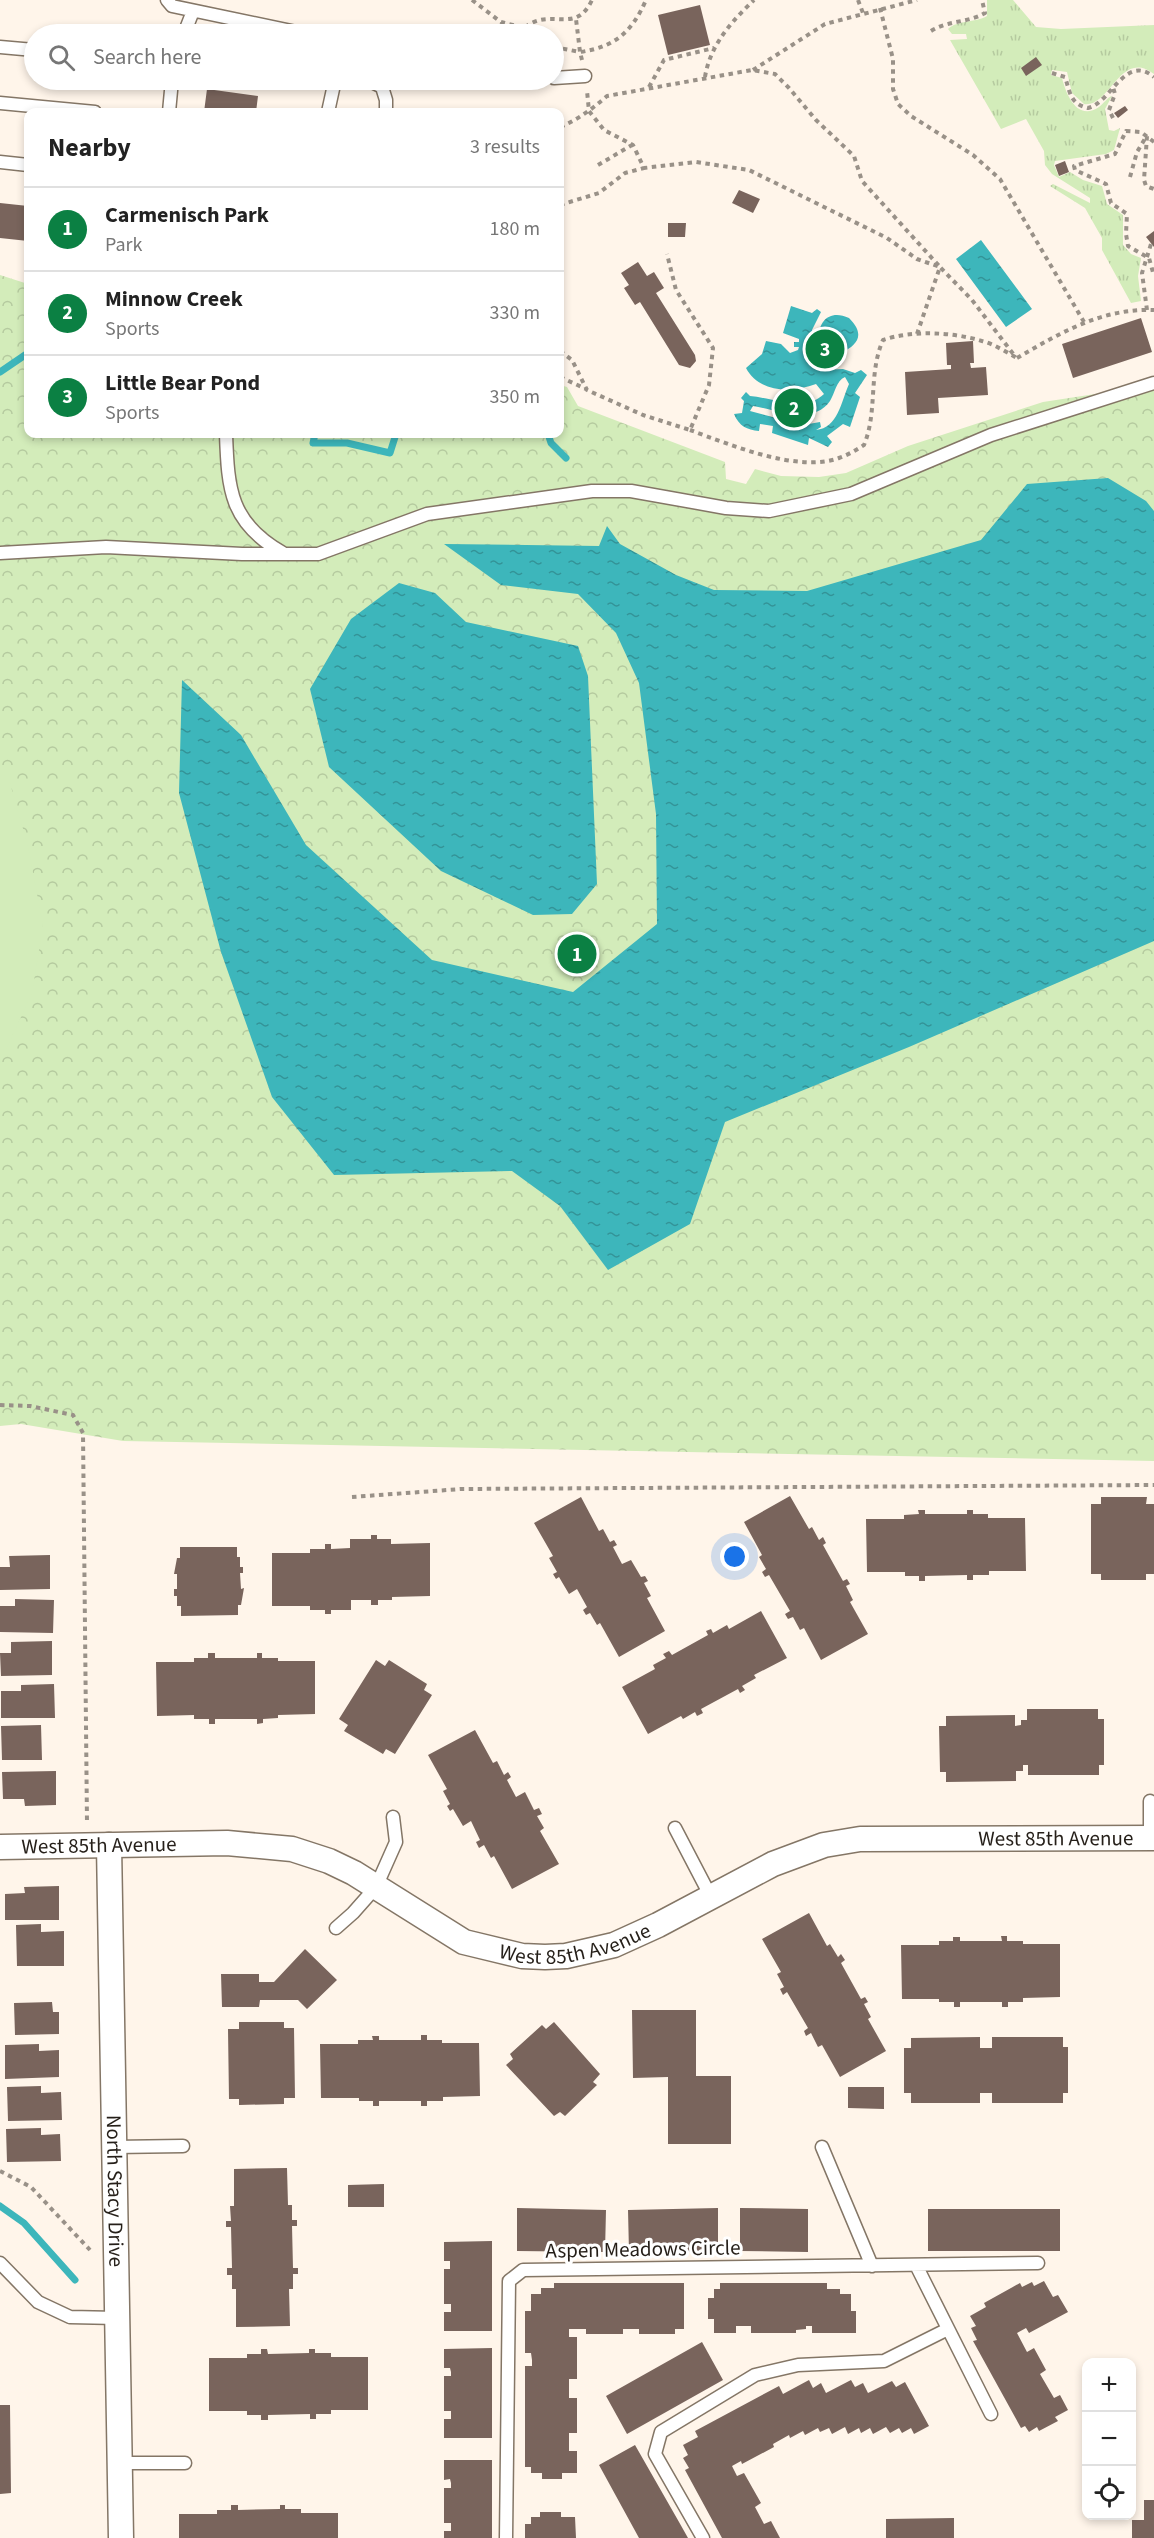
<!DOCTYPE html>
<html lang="en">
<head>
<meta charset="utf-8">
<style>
	:root { --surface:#fff; --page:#f6f6f6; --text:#222; --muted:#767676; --line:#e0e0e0; --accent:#0b8043 }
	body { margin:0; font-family:"Source Sans 3",sans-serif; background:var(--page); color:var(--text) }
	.controls { position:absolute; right:18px; bottom:18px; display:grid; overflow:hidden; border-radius:12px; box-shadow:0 3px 9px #0003 }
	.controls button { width:54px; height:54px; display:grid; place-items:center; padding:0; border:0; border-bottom:2px solid var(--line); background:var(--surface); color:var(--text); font:30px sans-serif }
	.you { position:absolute; left:735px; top:1557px; width:21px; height:21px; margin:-15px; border:4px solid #fff; border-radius:50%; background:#1a73e8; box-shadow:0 0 0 9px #1a73e833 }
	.badge { display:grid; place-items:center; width:39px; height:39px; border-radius:50%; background:var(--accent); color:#fff; font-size:20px; font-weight:700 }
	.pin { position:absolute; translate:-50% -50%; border:3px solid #fff; box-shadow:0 2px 6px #0006 }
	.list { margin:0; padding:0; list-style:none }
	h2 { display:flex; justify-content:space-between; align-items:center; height:78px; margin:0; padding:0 24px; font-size:26px }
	h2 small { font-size:20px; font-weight:400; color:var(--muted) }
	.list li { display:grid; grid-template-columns:39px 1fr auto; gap:18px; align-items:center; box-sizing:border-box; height:84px; padding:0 24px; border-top:2px solid var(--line) }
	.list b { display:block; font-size:22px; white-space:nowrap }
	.list p { margin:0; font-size:20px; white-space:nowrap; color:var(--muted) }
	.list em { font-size:20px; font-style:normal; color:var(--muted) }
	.icon { flex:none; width:33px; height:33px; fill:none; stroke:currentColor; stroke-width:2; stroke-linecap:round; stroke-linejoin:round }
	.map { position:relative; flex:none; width:1154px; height:2538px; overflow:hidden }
	.search { position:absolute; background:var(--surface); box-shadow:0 3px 9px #0003; left:24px; top:24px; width:540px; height:66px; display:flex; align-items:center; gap:15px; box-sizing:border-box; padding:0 21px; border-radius:33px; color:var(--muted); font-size:22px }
	.panel { position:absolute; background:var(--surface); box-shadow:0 3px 9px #0003; left:24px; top:108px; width:540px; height:330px; border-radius:12px }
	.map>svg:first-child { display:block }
	.grass { fill:url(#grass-tufts) }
	.park { fill:url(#park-crowns) }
	.pitch { fill:#d3ecba }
	.water { fill:url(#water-ripples); fill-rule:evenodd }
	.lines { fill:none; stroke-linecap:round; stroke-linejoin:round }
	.stream { stroke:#3db6bb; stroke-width:7 }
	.building { fill:#79645c }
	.service-casing { stroke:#847666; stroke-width:15 }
	.minor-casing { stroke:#847666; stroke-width:27 }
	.path { stroke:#999188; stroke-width:4; stroke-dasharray:4.5 4.5; stroke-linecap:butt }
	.service { stroke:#fff; stroke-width:12 }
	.minor { stroke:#fff; stroke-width:24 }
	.labels { text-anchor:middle; stroke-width:6; stroke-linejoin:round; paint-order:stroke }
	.street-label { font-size:21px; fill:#251f19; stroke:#fff }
</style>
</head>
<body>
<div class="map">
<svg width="1154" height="2538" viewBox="0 0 1154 2538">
	<defs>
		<pattern id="grass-tufts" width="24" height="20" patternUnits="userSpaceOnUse" patternTransform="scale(1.5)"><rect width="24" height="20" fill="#d3ecba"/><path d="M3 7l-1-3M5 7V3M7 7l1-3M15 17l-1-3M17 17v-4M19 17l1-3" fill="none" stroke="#b5ca9f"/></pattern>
		<pattern id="park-crowns" width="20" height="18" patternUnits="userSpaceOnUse" patternTransform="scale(1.5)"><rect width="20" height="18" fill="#d3ecba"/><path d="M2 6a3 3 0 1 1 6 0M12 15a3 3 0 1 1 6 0" fill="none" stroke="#b5ca9f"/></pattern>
		<pattern id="water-ripples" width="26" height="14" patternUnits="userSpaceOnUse" patternTransform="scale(1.5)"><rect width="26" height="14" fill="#3db6bb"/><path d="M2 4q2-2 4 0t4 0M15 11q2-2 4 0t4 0" fill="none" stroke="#339397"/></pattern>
	</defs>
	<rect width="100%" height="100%" fill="#fff5ea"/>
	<!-- grass -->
	<path class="grass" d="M987,0h26l23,27 25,2 93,-4v49c-34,-26 -44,34 -70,30l-12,-11 -5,-21 -15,-2 -1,5 11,3c4,16 15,44 37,29 5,-4 9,-10 13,-11l-7,13 4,21 5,1 6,-3 -6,22 -8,4 -51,7 -1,4 5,12 11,-5 13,8 19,6 5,18 16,11v30l8,9 10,4 -3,18 3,25 -10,2 -29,-53v-12l-17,-30 -35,-22 3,-2 37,19v-5l-38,-24 -7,-9 -1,-14 -18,-32 -25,10 -51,-89 17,-1 -1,-5h-14l-4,-5c9,-9 27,-6 39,-13z"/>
	<!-- park -->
	<path class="park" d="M0,275l28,9v150h532v-49l7,2 11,19 147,56 1,17 20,5 9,-15 26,7 38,1 27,-4 62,-27 135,-44 111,-17v1076l-1031,-20 -102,-17 -21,2z"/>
	<!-- pitch -->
	<path class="pitch" d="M0,769l10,14 18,63 15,80 -11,67 -32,70z"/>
	<!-- water -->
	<path class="water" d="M981,240l51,69 -26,18 -50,-68z
		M791,306l21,7 5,-4 4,3 -9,18 3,17 5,-1c-5,-21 7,-38 29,-28 28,28 -15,35 -30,48l3,4 21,-1 12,4 6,-3 6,5 -12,18 5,4 -10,30 -7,-3 -16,12 5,6 -4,5 -19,-9 -1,7 -36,-12 1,-7 -13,-2 -1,7c-12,-1 -20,-5 -25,-17l8,-1 2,-12 -3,-3 5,-6 4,4c23,2 56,16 74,-2l-8,-10c-24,9 -57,9 -70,-16l16,-14 4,-13 15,3 9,9 8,-3 1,-3h-5v-5h5v-3l-16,-6zM845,377l4,7c-8,18 -11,44 -33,46l5,-3 -1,-5 -17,3 -53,-14 3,-5c23,4 61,19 77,-5 5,-8 6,-20 15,-24z
		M1108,478l38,23 8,10v430l-245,106 -184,75 -35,102 -82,46 -48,-64 -48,-35 -178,4 -62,-78 -51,-145 -42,-159 3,-113 59,55 65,110 126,115 141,32 84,-68 -1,-110 -17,-131 -23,-50 -38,-39 -77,-9 -57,-41 155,2 8,-20 13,18 56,31 38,15 93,1 174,-51 46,-56z
		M399,583l36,10 31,29 112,24 10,30 9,208 -25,30 -39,1 -92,-44 -112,-104 -19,-78 41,-70z"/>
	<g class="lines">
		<!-- stream -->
		<path class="stream" d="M0,372l28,-19
			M315,434l-2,9h34l43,10 6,-19
			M548,434l3,9 15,15
			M0,2206l24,17 51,57"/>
	</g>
	<!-- building -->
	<path class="building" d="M700,5l10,40 -42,10 -10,-40z
		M1036,57l6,8 -16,11 -5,-8z
		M207,89l51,7 -2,16h-52z
		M1125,106l3,4 -10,8 -4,-5z
		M1065,161l4,11 -10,4 -4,-11z
		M739,190l21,9 -7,14 -21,-10z
		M0,203l28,3v35l-28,-3z
		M668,223h18l-1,14h-17z
		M1154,231v16l-8,-10z
		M638,262l9,14 7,-4 10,16 -8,5 39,62 1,6 -6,7 -11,-3 -39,-63 -5,3 -11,-17 5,-3 -8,-12z
		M1141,318l11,34 -79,26 -11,-34z
		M973,341l1,22h-4l1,5 15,-1 2,28 -50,3 1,15 -32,2 -2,-43 46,-3v-4h-4l-1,-22z
		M790,1496l19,33 3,-2 7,13 4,-3 3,6 -3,2 20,36 4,-2 3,5 -4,2 7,14 -3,2 18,32 -47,26 -17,-32 -4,2 -7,-13 -5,2 -3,-5 5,-3 -21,-36 -4,2 -3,-5 4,-3 -7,-12 3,-2 -18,-33z
		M581,1497l18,34 4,-2 7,13 4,-2 3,5 -4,2 9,17 9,-4 10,17 4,-1 3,5 -4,2 7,13 -4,2 18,33 -46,26 -19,-34 -3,2 -7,-12 -4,2 -3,-5 4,-3 -10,-18 -8,5 -10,-17 -3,2 -3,-5 4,-2 -8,-14 4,-2 -19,-33z
		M1101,1497h46l-1,7h8v70h-8v6h-45v-6h-10v-70h10z
		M918,1510h7v4h42v-4h6v4h15v4h37l1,53h-37v4h-16v5h-6v-5l-42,1v5h-6v-5h-14v-4h-38l-1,-53h38v-4l15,-1z
		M371,1535h6v4h14v5l39,-1v53l-38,1v3h-14v5h-7v-5h-20v10h-20v4h-6v-4h-15v-4h-38v-53h38v-4h15v-5h6v5l19,-1v-9h21z
		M180,1547h57v10h3v10h3v6h-3l1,16 3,-1 -3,17h-3v10l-57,1v-10h-4v-10h-3v-7h3v-15h-3l3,-16h3z
		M50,1555v34l-50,1v-23h10l-1,-11z
		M15,1599l39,1 -1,33 -53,-1v-26h15z
		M761,1611l26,47 -33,17 2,3 -14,8 3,4 -5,3 -2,-4 -37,20 2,4 -6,3 -2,-4 -12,7 -2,-3 -33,18 -26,-47 33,-18 -2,-4 13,-7 -3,-4 6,-3 3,4 36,-20 -2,-4 5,-2 2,4 14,-8 2,4z
		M52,1641v34l-51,1 -1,-23h11v-11z
		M208,1653h7v5h42v-5h5v5h16v3h37v53l-37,1v3l-15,1v4l-6,1v-5h-42v5h-6v-5h-15v-4l-37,1 -1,-54h38v-4h14z
		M376,1660l9,6 4,-6 38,24 -3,6 8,5 -37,59 -9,-5 -3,5 -39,-23 4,-6 -9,-6z
		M54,1684l1,34h-54v-27h20v-6z
		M1027,1709h71v10h6v46h-5v10h-71v-10h-5v6h-7v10l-70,1v-10h-6l-1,-46h7v-10l69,-1v11l6,-1v-5h6z
		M41,1725l1,35h-40l-1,-34z
		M475,1730l18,33 4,-2 7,14 4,-3 3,5 -4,3 9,17 9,-5 9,18 5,-2 3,6 -5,2 7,12 -4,3 19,33 -47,25 -18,-33 -3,2 -7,-13 -5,3 -3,-6 4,-2 -9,-19 -8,5 -10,-17 -3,2 -3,-5 3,-2 -7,-13 4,-2 -19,-34z
		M56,1771v34l-31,1 -1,-7h-21l-1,-27z
		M59,1886v34h-54v-26l20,-1 -1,-6z
		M809,1913l18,33 3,-2 8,13 3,-3 4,6 -4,3 20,36 4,-2 3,5 -4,2 7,13 -3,2 18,32 -46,26 -18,-32 -4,2 -7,-14 -5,3 -2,-5 4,-3 -21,-36 -4,3 -3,-6 4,-2 -7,-13 4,-2 -19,-33z
		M41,1924v8l23,-1v35h-47l-1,-41z
		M1001,1936h6v5h16v3h37v53l-37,1v4h-15v5h-6v-5h-42v5h-6v-5h-15v-3h-37l-1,-54h38v-4h14v-4h7v4h42z
		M305,1949l32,31 -30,29 -9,-9h-38l-1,7h-37l-1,-33h38v8h15z
		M52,2002l1,10h6v22l-44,1 -1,-32z
		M632,2010h64v66h35v68h-63v-67l-35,1z
		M239,2022h45v6h10l1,70h-11v6l-45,1v-6h-10l-1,-70h11z
		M554,2022l46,52 -7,8 4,3 -32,31 -5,-4 -6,4 -48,-51 7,-6 -3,-5 32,-29 4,4z
		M421,2035h6v5h15v3h37l1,53 -37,1v4h-16v5h-6v-5h-42v5h-6v-5h-14v-3h-38l-1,-54h38v-4h15l-1,-4h7v4h42z
		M980,2037v11h12v-11h71v10h5v46h-5v10h-71v-10h-12v10h-69v-10h-7v-45h7v-10z
		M39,2044v7l20,-1v27l-54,2v-34z
		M41,2086v7l20,-1 1,28 -54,1 -1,-34z
		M848,2087h36v22l-36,-1z
		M41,2128v7l19,-1 1,27 -54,1 -1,-33z
		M287,2168l1,37h4v15h5v6h-5l1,42h5v6h-5v15h-4l1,37 -54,1v-38h-4v-14h-5v-7h5l-1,-41h-5v-6h5l-1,-15h4v-37z
		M384,2184v23h-36v-22z
		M517,2208l89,2 -1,42 -88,-1z
		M718,2208v43l-89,1 -1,-42z
		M740,2208l68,1v43l-68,-1z
		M928,2209h132v42h-132z
		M492,2241v90h-48v-19h7v-8h-7v-35h6v-8h-6v-19z
		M1044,2281l9,16 5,-2 10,17 -39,21 -3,-5 -9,5 10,19 7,-4 12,22 -6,4 14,24 6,-3 8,15 -13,7 3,4 -19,10 -2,-4 -8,5 -4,-6 -4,2 -48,-87 4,-1 -6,-12 5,-2 -6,-10 16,-9 -2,-4 36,-20 2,4 10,-5 2,4z
		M554,2283h130v46h-9v5h-36v-5h-16v5h-37v-5h-17v8h8v42h-8v19h8v35h-8v18h8v22h-15v6h-20v-6h-11v-6h-6v-101h7v-6l-1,-7h-6v-42h6v-17h10v-6h13z
		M720,2283h107v6h13v5h11v17h5v22h-44v-7h-6v3l-10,1v3h-45v-7h-15v7h-22v-14h-6v-21h6v-9h6z
		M702,2342l21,38 -96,54 -21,-38z
		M492,2348v90h-48v-19h7v-8h-7v-35h7v-4l-1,-4h-6v-19z
		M261,2349h6l1,5 41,-1v-4h6v4h16v4h37v53h-37v4h-15v5h-6v-5l-42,1v5h-7v-5h-14v-4h-38v-53h38v-4h14z
		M809,2380l4,8 8,-5 5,10 25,-13 4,7 8,-4 5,10 24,-12 4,6 9,-5 24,44 -15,8 -3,-6 -9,5 -3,-5 -9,5 -4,-6 -13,7 -3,-6 -9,5 -2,-5 -11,6 -3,-7 -13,7 -3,-6 -9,4 -2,-4 -13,7 -2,-4 -13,7 -1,-3 -16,9 1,3 -32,17 -1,-3 -9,5 5,10 7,-3 17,30 -6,4 9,17 7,-3 9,17h-58l-37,-68 4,-2 -6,-10 5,-3 -5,-10 15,-8 -3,-6 84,-45 4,8z
		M0,2405h10l1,88 -11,1z
		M635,2445l44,77 9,16h-49l-40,-73z
		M444,2460h48v78h-48v-7h7v-8h-7v-35h7v-5l-1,-4 -6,1z
		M1144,2500h10v38h-22v-18h12z
		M231,2505h7v5l42,-1v-4h5v4h16v4h37v25h-159v-24h38v-4h14z
		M540,2512h21v5h14l1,21h-51v-14h6v-7h9z
		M954,2518v20h-68v-19z"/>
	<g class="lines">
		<defs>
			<path id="service" d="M167,0l5,6 134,28
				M184,34l9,-23
				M0,47l34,3
				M554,78l31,-2
				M360,80l12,2 10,5 4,13v12
				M0,103l95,9
				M169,112l3,-32
				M328,112l7,-32
				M0,162l28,3
				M226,434c2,56 4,89 57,119
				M0,553l106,-6 136,7h76l109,-40 165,-23h39l95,17 43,3 82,-17 140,-59 163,-52
				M1150,1801v37
				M675,1828l36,69
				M336,1928l17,-15 23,-26 20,-45 -3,-25
				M114,2147l69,-1
				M822,2147l50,119
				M0,2263l38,39 32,15 47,1
				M916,2265l75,149
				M119,2463h66
				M506,2538l3,-257 14,-11 515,-7
				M703,2538l-48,-84 6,-22 94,-57 43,-10 86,-4 64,-32"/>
			<g id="minor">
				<path id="s1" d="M109,1845l12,693"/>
				<path id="s2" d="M0,1847l227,-4 65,6 37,12 25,12 110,69 58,14 23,1 21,-1 48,-11 44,-20 115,-61 51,-19 36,-6 294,-1"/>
			</g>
		</defs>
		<!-- service casing -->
		<use href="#service" class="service-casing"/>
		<!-- minor casing -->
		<use href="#minor" class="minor-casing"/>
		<!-- path -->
		<path class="path" d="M472,0l29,22 23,6
			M858,0l5,13
			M880,8l13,51v30l5,15 13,12 62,39 27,24 84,143
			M931,31c18,-11 37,-8 54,-18l-3,-13
			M529,34l-5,-6c27,-22 51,8 68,-28
			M554,47l26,5 -4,-33
			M582,60l-2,-8c35,-5 52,-20 66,-52
			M753,70l72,-46 92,-24
			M1052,73l13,4c5,15 5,27 23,31 23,-5 37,-55 66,-31
			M705,77c5,-32 27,-56 49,-77
			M649,87l15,-27 50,-12
			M1113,118l-4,-8 6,-16 -2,-7
			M560,127c19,-8 32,-18 47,-31l145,-26 23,4 14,14 27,32 38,36 8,25 78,86 -23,-8 -30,-21 -138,-68 -53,-8 -52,6 -11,-23 -29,-15 -15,-19 -2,-20
			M1147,136l-3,44 2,6 8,3
			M1154,142l-13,-10 -15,-1 -11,23 -41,12 1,4 31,14 5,19 16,11 -1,20 2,12 21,12 5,18
			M598,165l34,-20
			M1130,177l7,-25 9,-15
			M560,205l39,-12 26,-20 19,-5
			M1147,310l-5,-37 9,-29
			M917,334l23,-67 32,33 42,55
			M560,351l12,9 15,30 56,25 47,15 19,-45 4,-37 -37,-58 -9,-36
			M1017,358c43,-25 85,-50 137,-48
			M560,377l26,12
			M690,430c41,15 107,43 149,28 9,-3 17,-8 25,-13 14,-34 4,-71 19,-105 29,-10 70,-8 99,1 12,3 24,11 35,17
			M0,1405l30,1 43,9 10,18 4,390
			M352,1497l109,-8 693,-4
			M0,2171l31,16 59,63"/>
		<!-- service -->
		<use href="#service" class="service"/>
		<!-- minor -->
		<use href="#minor" class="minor"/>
	</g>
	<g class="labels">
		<!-- street labels -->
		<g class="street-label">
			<text dy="7" stroke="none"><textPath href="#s2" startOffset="1107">West 85th Avenue</textPath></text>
			<text dy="7" stroke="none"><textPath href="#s2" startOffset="99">West 85th Avenue</textPath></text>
			<text dy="7" stroke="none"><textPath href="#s2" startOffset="603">West 85th Avenue</textPath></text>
			<text dy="7" stroke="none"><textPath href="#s1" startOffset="346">North Stacy Drive</textPath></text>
			<text transform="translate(643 2249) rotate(-1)" y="7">Aspen Meadows Circle</text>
		</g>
	</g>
</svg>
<div class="controls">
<button>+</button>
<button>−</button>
<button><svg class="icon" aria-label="locate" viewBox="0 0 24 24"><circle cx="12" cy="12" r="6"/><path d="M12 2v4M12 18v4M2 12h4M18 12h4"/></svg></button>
</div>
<div class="you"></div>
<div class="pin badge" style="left:577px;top:954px">1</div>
<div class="pin badge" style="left:794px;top:408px">2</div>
<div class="pin badge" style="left:825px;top:349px">3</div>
<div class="search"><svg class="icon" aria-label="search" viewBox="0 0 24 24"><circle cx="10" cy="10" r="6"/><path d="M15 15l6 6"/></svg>Search here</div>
<section class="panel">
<h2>Nearby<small>3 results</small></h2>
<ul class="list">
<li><span class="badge">1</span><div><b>Carmenisch Park</b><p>Park</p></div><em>180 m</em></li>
<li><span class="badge">2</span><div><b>Minnow Creek</b><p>Sports</p></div><em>330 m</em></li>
<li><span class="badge">3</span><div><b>Little Bear Pond</b><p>Sports</p></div><em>350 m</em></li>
</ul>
</section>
</div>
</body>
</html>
